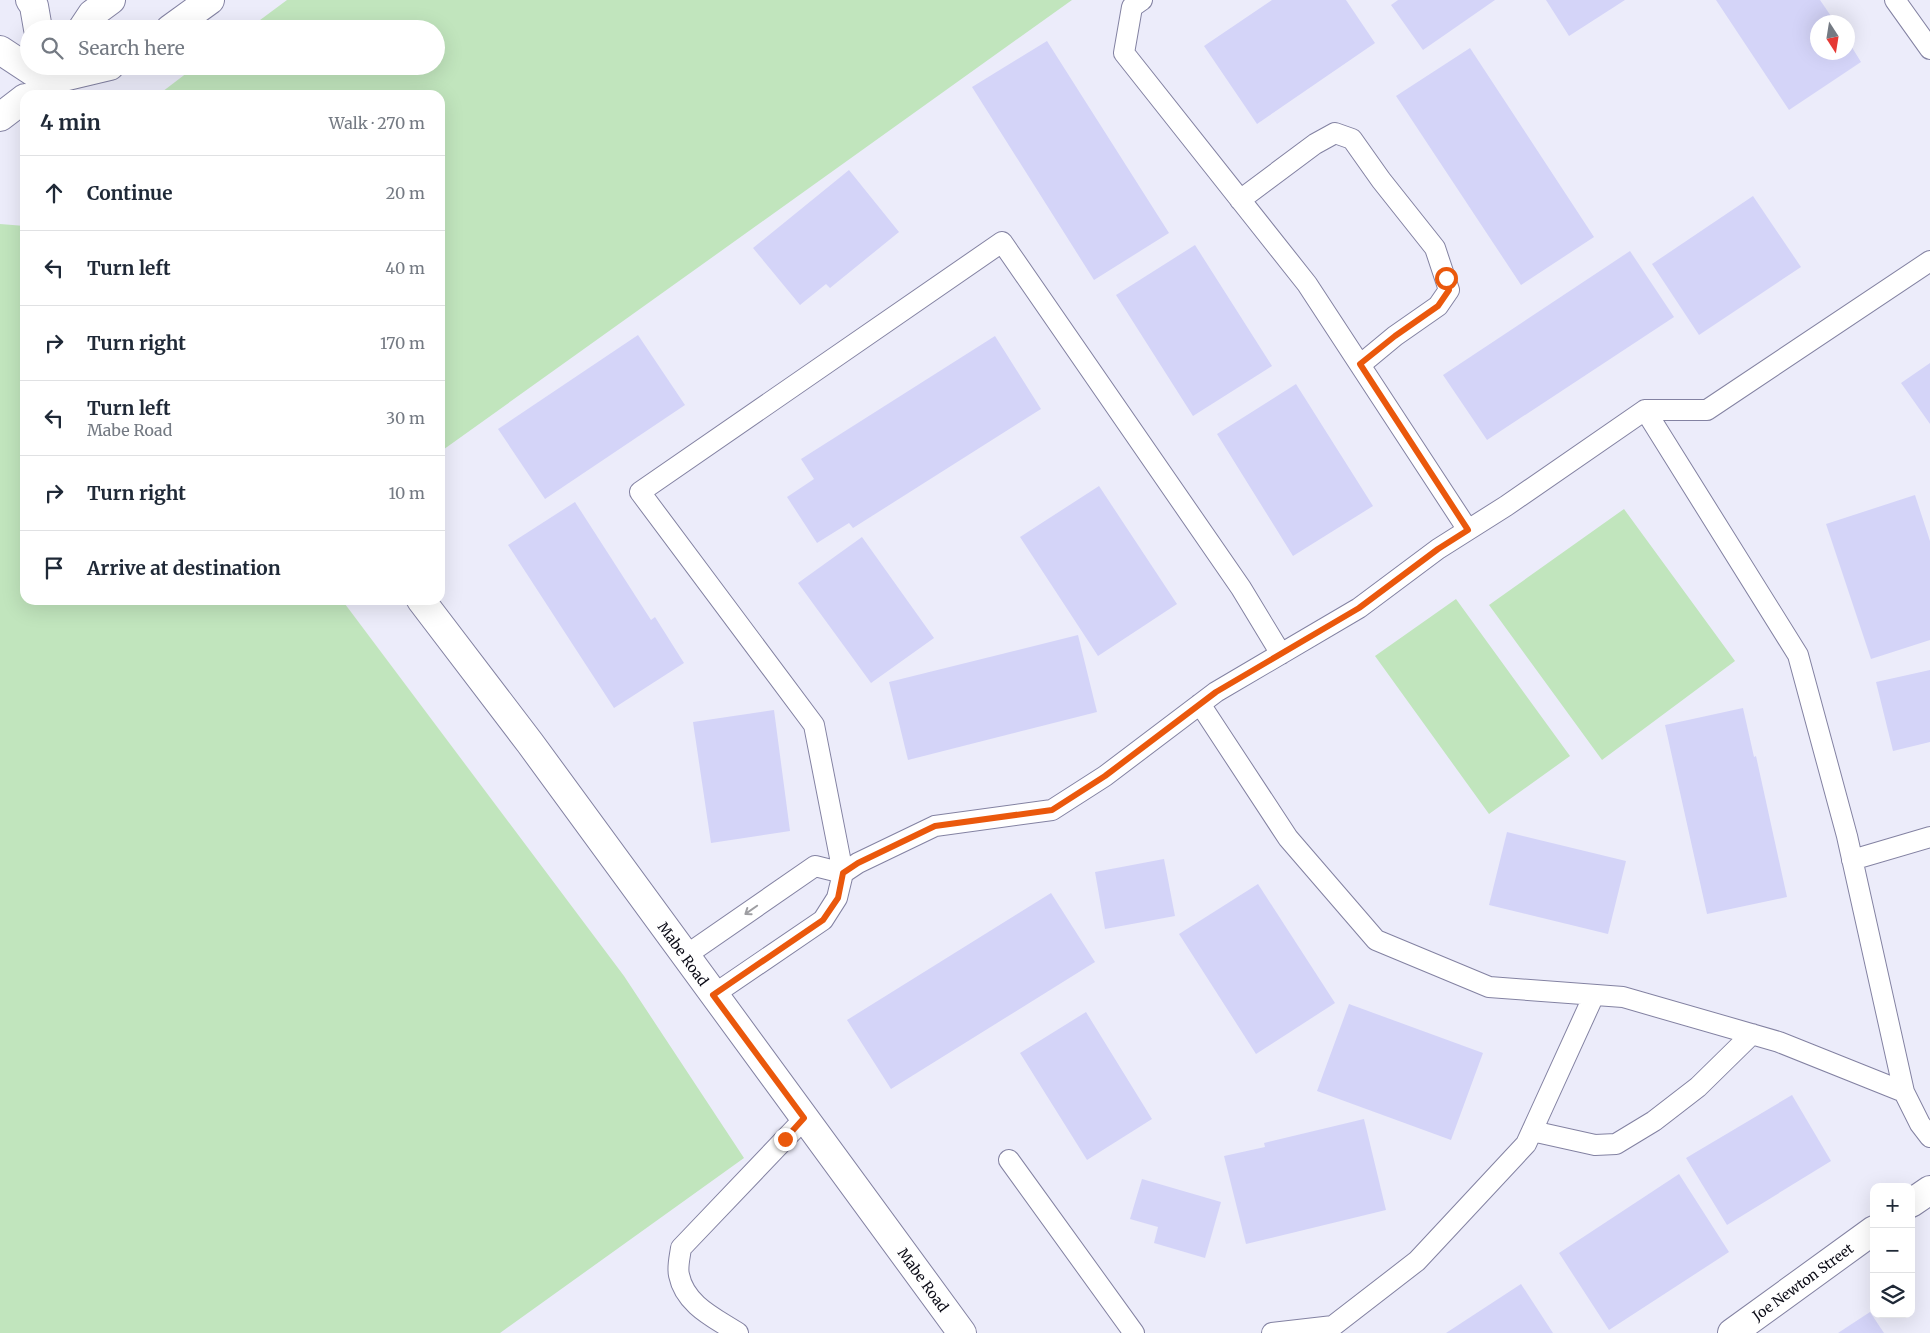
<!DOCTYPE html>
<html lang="en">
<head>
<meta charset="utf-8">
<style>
	:root { --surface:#fff; --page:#f6f6f7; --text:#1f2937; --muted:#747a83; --line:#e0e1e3 }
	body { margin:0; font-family:Merriweather,serif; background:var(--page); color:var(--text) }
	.controls { position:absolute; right:15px; bottom:15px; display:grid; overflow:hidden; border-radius:10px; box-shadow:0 5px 20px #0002 }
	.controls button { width:45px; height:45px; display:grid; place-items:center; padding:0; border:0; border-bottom:1px solid var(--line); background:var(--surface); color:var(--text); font:25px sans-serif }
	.compass { position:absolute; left:1810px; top:15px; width:45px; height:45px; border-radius:50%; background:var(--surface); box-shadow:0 5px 20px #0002; rotate:168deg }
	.stop { position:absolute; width:15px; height:15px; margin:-11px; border:4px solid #ea580c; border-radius:50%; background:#fff }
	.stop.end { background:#ea580c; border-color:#fff; box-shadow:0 1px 5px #0008 }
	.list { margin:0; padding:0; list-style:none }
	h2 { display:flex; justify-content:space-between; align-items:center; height:65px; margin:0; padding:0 20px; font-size:21px }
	h2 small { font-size:16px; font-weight:400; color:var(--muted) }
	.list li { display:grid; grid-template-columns:32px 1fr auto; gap:15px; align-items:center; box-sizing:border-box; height:75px; padding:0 20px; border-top:1px solid var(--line) }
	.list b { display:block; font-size:19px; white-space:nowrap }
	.list p { margin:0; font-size:16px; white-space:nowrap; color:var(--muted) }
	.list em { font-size:16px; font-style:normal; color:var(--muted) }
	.icon { flex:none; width:28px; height:28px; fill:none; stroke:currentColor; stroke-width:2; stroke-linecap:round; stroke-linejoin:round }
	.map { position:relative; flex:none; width:1930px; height:1333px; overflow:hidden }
	.search { position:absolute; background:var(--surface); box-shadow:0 5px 20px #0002; left:20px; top:20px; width:425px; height:55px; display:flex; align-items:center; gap:12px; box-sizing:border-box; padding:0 18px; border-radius:28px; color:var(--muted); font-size:19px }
	.panel { position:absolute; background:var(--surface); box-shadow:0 5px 20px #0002; left:20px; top:90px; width:425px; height:515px; border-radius:15px }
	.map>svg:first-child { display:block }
	.green { fill:#c1e5bd }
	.building { fill:#d4d4f8 }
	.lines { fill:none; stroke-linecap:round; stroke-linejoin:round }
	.lane-casing { stroke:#8382a2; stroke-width:22 }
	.street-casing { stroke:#8382a2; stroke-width:30 }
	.secondary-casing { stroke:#8382a2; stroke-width:30 }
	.lane { stroke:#fff; stroke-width:20 }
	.street { stroke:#fff; stroke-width:28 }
	.secondary { stroke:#fff; stroke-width:28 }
	.oneway { stroke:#9e9ea2 }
	.route { stroke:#ea580c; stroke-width:6 }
	.labels { text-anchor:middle; stroke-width:4.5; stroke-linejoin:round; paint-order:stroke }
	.street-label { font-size:14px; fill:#0c0c17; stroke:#fff }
</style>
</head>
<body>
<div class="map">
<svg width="1930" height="1333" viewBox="0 0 1930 1333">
	<rect width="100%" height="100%" fill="#ececfa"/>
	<!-- green -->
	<path class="green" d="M287,0h785l-632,452v-357h-282l38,-29h240v-37h-188z
		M0,224l25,2v374h317l282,376 120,182 -244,175h-500z
		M1624,509l111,152 -133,99 -113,-155z
		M1456,599l114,157 -81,58 -114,-158z"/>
	<!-- building -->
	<path class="building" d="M1272,0h74l29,43 -118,81 -53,-78z
		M1398,0h97l-72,50 -32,-45z
		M1546,0h79l-56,36z
		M1716,0h104l15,22h-17v30h30v-11l13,21 -72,48z
		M1047,41l122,192 -75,47 -122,-193z
		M1470,48l124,189 -73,48 -125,-189z
		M849,170l50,62 -69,56 -4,-4 -26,21 -47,-57z
		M1753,196l48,71 -102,68 -47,-71z
		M1195,245l77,121 -79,50 -77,-121z
		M1630,251l44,66 -187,123 -44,-65z
		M638,335l47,70 -140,94 -47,-70z
		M995,336l46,73 -188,119 -4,-5 -32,20 -30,-46 27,-18 -13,-20z
		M1930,363v61l-29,-41z
		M1296,384l77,122 -80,50 -76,-122z
		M1099,486l78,118 -79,52 -78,-119z
		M1915,495l15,46v99l-59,19 -45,-135z
		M575,502l76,118 4,-3 29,46 -70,45 -106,-163z
		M862,537l72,101 -63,45 -73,-100z
		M1078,635l19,77 -189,48 -19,-78z
		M1930,670v72l-37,9 -17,-69z
		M1743,708l11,49 2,-1 31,141 -80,17 -42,-189z
		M774,710l16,121 -79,12 -18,-121z
		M1507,832l119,29 -18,73 -119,-29z
		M1164,859l11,57 -70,13 -10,-57z
		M1258,884l77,119 -79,51 -77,-120z
		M1051,893l44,69 -204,127 -44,-69z
		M1349,1004l134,49 -32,87 -134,-49z
		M1086,1012l66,107 -65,41 -67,-107z
		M1792,1095l39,66 -104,64 -41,-67z
		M1364,1119l22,91 -140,34 -22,-88 41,-9 -1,-4z
		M1679,1174l50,78 -120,78 -50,-77z
		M1142,1179l79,23 -16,56 -51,-15 4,-16 -28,-8z
		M1521,1284l32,49h-107z
		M1870,1312l14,21h-46z"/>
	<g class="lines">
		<defs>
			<path id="lane" d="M1142,0l-10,7 -8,46 183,231 161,246
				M1895,0l35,49
				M1240,200l75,-56 20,-11 17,6 29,41 54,68 14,42 -11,16 -43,30 -35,29
				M1645,410h62l223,-149
				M1200,704l88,134 88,102 113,47 134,10 156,45 125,50
				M1852,860l78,-23
				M685,956l130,-90 28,7 15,-10 77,-37 117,-16 53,-34 111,-84 143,-84 79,-59 68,-43 139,-96 153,245 49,181 57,256 16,32 10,13
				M713,995l110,-75 14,-22 6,-25 -29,-148 -174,-233 362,-250 239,346 40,66
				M1532,1131l63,14 21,-1 38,-23 44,-34 54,-53
				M1009,1160l125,173
				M738,1333c-23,-15 -53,-28 -59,-58 -2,-8 1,-19 2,-27l123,-129
				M1272,1333l61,-7 84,-65 109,-117 68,-149"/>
			<path id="street" d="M421,600l109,143 432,590
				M1911,1203l19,-13
				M1732,1333l142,-103"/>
			<path id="secondary" d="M30,0l4,6 4,23
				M82,29l10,-15 19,-14
				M170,29l40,-29
				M0,50l47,31
				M47,81l63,-15
				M0,117l25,-19"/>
		</defs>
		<!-- lane casing -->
		<use href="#lane" class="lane-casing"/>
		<!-- street casing -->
		<use href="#street" class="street-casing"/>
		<!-- secondary casing -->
		<use href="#secondary" class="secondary-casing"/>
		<!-- lane -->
		<use href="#lane" class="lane"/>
		<!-- street -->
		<use href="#street" class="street"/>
		<!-- secondary -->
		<use href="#secondary" class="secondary"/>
	</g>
	<!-- one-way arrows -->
	<defs><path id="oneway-shaft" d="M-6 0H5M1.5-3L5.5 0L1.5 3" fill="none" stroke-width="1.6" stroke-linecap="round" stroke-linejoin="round" transform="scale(1.25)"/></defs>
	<use class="oneway" href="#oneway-shaft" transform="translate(751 910) rotate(145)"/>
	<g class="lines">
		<!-- route -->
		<path class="route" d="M785,1139l19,-21 -91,-123 110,-75 15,-22 5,-25 15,-10 77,-37 117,-16 53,-34 111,-84 143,-84 79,-59 30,-19 -108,-166 35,-28 43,-30 11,-16 -3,-12"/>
	</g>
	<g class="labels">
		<!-- street labels -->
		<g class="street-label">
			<text transform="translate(683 954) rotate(54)" y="5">Mabe Road</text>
			<text transform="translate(923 1280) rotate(54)" y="5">Mabe Road</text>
			<text transform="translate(1803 1282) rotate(-36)" y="5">Joe Newton Street</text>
		</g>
	</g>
</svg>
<div class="controls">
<button>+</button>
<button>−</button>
<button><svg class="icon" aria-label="layers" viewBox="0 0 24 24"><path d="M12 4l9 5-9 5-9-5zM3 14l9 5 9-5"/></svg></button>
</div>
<svg class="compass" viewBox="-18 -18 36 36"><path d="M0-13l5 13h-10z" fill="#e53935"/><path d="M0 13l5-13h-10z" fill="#747a83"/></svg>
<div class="stop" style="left:1446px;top:278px"></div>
<div class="stop end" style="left:785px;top:1139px"></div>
<div class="search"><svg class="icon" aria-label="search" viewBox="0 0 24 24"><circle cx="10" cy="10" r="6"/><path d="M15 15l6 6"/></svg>Search here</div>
<section class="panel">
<h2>4 min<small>Walk · 270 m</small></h2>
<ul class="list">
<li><svg class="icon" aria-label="ahead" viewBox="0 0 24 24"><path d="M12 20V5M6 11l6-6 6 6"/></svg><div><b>Continue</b></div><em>20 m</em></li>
<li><svg class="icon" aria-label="left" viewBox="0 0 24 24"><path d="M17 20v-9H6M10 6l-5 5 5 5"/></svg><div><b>Turn left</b></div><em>40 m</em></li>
<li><svg class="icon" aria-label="right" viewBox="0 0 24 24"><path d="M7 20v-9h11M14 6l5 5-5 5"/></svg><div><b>Turn right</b></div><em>170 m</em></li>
<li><svg class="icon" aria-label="left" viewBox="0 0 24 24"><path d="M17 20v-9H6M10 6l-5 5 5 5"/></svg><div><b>Turn left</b><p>Mabe Road</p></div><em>30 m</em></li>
<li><svg class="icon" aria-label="right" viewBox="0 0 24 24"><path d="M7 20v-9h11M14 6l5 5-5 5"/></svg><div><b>Turn right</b></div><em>10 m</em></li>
<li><svg class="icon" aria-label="arrive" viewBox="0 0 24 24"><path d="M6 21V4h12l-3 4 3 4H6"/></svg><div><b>Arrive at destination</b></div></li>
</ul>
</section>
</div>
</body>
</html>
